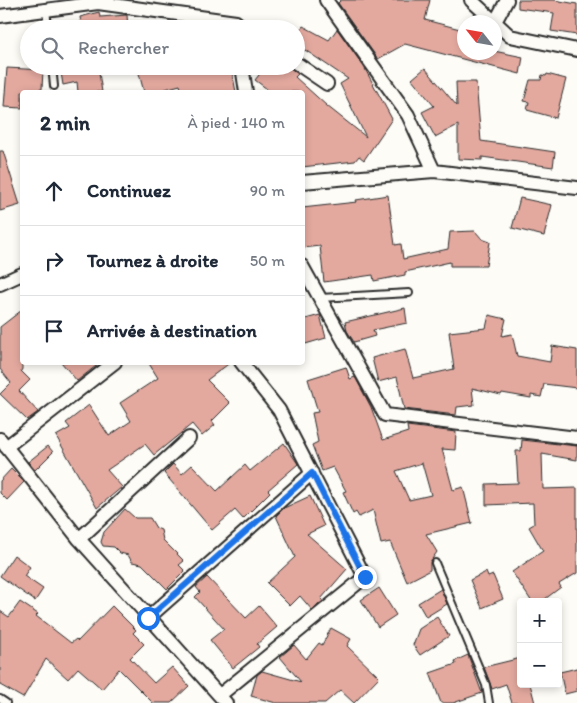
<!DOCTYPE html>
<html lang="fr">
<head>
<meta charset="utf-8">
<style>
	:root { --surface:#fff; --page:#f6f6f7; --text:#1f2937; --muted:#747a83; --line:#e0e1e3 }
	body { margin:0; font-family:Itim,sans-serif; background:var(--page); color:var(--text) }
	.controls { position:absolute; right:15px; bottom:15px; display:grid; overflow:hidden; border-radius:5px; box-shadow:0 2px 8px #0003 }
	.controls button { width:45px; height:45px; display:grid; place-items:center; padding:0; border:0; border-bottom:1px solid var(--line); background:var(--surface); color:var(--text); font:25px sans-serif }
	.compass { position:absolute; left:457px; top:15px; width:45px; height:45px; border-radius:50%; background:var(--surface); box-shadow:0 2px 8px #0003; rotate:301deg }
	.stop { position:absolute; width:15px; height:15px; margin:-11px; border:4px solid #1a73e8; border-radius:50%; background:#fff }
	.stop.end { background:#1a73e8; border-color:#fff; box-shadow:0 1px 5px #0008 }
	.list { margin:0; padding:0; list-style:none }
	h2 { display:flex; justify-content:space-between; align-items:center; height:65px; margin:0; padding:0 20px; font-size:21px }
	h2 small { font-size:16px; font-weight:400; color:var(--muted) }
	.list li { display:grid; grid-template-columns:32px 1fr auto; gap:15px; align-items:center; box-sizing:border-box; height:70px; padding:0 20px; border-top:1px solid var(--line) }
	.list b { display:block; font-size:19px; white-space:nowrap }
	.list em { font-size:16px; font-style:normal; color:var(--muted) }
	.icon { flex:none; width:28px; height:28px; fill:none; stroke:currentColor; stroke-width:2; stroke-linecap:round; stroke-linejoin:round }
	.map { position:relative; flex:none; width:577px; height:703px; overflow:hidden }
	.search { position:absolute; background:var(--surface); box-shadow:0 2px 8px #0003; left:20px; top:20px; width:285px; height:55px; display:flex; align-items:center; gap:12px; box-sizing:border-box; padding:0 18px; border-radius:28px; color:var(--muted); font-size:19px }
	.panel { position:absolute; background:var(--surface); box-shadow:0 2px 8px #0003; left:20px; top:90px; width:285px; height:275px; border-radius:5px }
	.map>svg:first-child { display:block }
	.building { fill:#e3a99f; stroke:#2b2b2b; fill-rule:evenodd }
	.lines { fill:none; stroke-linecap:round; stroke-linejoin:round }
	.service-casing { stroke:#2b2b2b; stroke-width:10 }
	.minor-casing { stroke:#2b2b2b; stroke-width:16 }
	.service { stroke:#fdfcf7; stroke-width:6 }
	.minor { stroke:#fdfcf7; stroke-width:12 }
	.route { stroke:#1a73e8; stroke-width:6 }
</style>
</head>
<body>
<div class="map">
<svg width="577" height="703" viewBox="0 0 577 703">
	<rect width="100%" height="100%" fill="#fdfcf7"/>
	<filter id="ink" filterUnits="userSpaceOnUse"><feTurbulence type="fractalNoise" baseFrequency=".02" numOctaves="2"/><feDisplacementMap in="SourceGraphic" scale="10" xChannelSelector="R" yChannelSelector="G"/><feConvolveMatrix kernelMatrix="1 2 1 2 8 2 1 2 1" color-interpolation-filters="sRGB"/></filter>
	<g filter="url(#ink)">
		<!-- building -->
		<path class="building" d="M341,0h89l-5,20 39,10v22l30,-1 29,6 -3,17 -115,-30 -27,15 -40,-56z
			M518,0h36l23,4v31l-26,-4 3,-18 -36,-5z
			M99,12l1,5 27,-2 1,14h-46l-2,-12z
			M303,26l26,14 8,-11 27,38 28,52 -28,41 -5,-4 -4,5 -53,6v-75h-31l-16,-12 11,-14h22l10,8 -3,3 32,29 39,31 -26,-53 8,-5 -43,-29 -5,6 -4,-1v-19z
			M60,66h38l4,26h-24l-1,-10 -14,3z
			M137,66h94l5,26h-54l-2,-7 -26,7h-10z
			M7,68l36,2 -1,19 -20,3v16l-18,-1z
			M425,68l32,38 -1,-24h20l5,59 74,11 -2,15 -71,-10v3l-24,-1v-34l-23,12 -13,-25 12,-6 -22,-27z
			M547,74l19,5 -10,39 -29,-8 2,-8 -5,-1 6,-21h11l1,-5 4,1z
			M0,151h3l17,54 -20,6z
			M388,195l7,50 6,-1 2,15 45,-10 2,-17 25,-1 7,8 8,3 -4,24h-36v-4l-45,10v3l-31,6 -1,-6 -49,7 -4,-36 -18,2v-40l55,-6 -1,-2z
			M520,198l32,7 -8,31 -32,-8z
			M405,308l2,15 -34,7 2,6 -21,6 -7,-11 -2,-9z
			M22,310v59l-1,2 9,9 -11,11 19,21 -11,8 -27,-26 11,-11 -11,-14v-42z
			M320,315l6,23 -24,7v-25z
			M489,315l17,4 -4,17 10,-2 5,22 33,6 2,-16 25,4v38l-33,-4 -3,13 -10,-2v3l-29,-5 -1,2 -29,-7 2,17 -17,2 -1,8 -52,-6 -7,-32 -19,5 -6,-24 33,-9 8,29 41,-9 -5,-37 37,-4z
			M61,362h40l-24,19z
			M148,362h83l-24,18 23,23 -18,18 3,4 -13,11 -10,-12 -38,31 -9,-11 -38,26 15,17 -25,21 -41,-72 14,-8 -4,-5 23,-18 20,31 22,-15 -11,-18 38,-25z
			M346,367l4,12 5,-2 16,30 12,33 25,-8 -1,-6 49,6 -1,18 -13,-1 11,41 10,-3 9,36 -46,11 11,18 -7,10v8l-23,12 -17,-40 -9,2 -8,-34 -14,7 -3,-5 -3,2 -10,-22 3,-1 -13,-24 -11,4 -10,-26 6,-3 -6,-29 6,-1 -10,-33zM422,463l9,32 -22,5 -13,-29z
			M522,440l55,6v14l-35,-6 1,35 34,-1v85l-18,11 2,3 -20,15h-9l-20,-30 31,-21 -14,-24 5,-3 -1,-21 -47,2v-21l32,-1 -2,-32h5z
			M284,443l14,21 -30,26 2,2 -27,27 -8,-9 -23,20 -48,-57 9,-9 9,10 10,-9 25,26 28,-26 5,6z
			M48,446l5,6 -18,18 -7,-8z
			M11,469l13,13 -17,18 -7,-7v-12z
			M310,496l14,30 -17,8 40,35 -26,30 2,2 -11,9 -12,-14 -10,10 -23,-23 28,-26 -19,-41 8,-8z
			M125,509l10,9h15l6,10 5,2 2,10 21,21 -5,4 6,6 -18,18 -25,-25 -10,-2 -4,-7 -8,-2 -6,-6 -11,-1 -2,-4 3,-10z
			M14,555l16,12 -6,9 19,13 -8,12 -35,-25z
			M486,572l2,5 5,-2 10,24 -21,9 -12,-28z
			M207,577l39,41 13,-12 18,21 -20,17 2,3 -26,21 -23,-28 14,-11 -29,-32 5,-5 -4,-5z
			M379,588l17,27 -18,12 -17,-27z
			M441,589l6,15 -21,13 -8,-14z
			M20,602l18,12 -2,2 35,27 5,-4 2,2 34,-35 24,24 -3,3 11,11 -14,14 24,25 18,-16 17,19 -18,17h-18l-34,-34 -17,20 -24,-21 -10,11 -22,-20 -23,39 -23,-13v-74l9,6z
			M437,617l12,19 -29,19 -7,-10 6,-16z
			M331,628l20,11 -4,7 32,31 -25,26 -14,-13 -15,13h-49l-25,-7 6,-21 5,-4 39,11 -21,-25 14,-12 12,14 13,-16 3,2z
			M468,655l14,38 -29,10h-12l-11,-30 26,-9 -1,-3z
			M521,658v26h9l5,19h-23l-6,-19 -14,5 -8,-22z
			M577,668v23l-12,3 -5,-22z"/>
		<g class="lines">
			<defs>
				<path id="service" d="M46,8l2,21
					M52,66l2,20
					M320,298l89,-5
					M435,563l51,122 3,18
					M0,699l6,4"/>
				<path id="minor" d="M326,0l82,115 26,56
					M471,0l39,36 67,14
					M0,16l98,-13 138,19 9,7
					M495,22l12,-22
					M296,63l31,21
					M242,66l4,26
					M302,182l132,-11 143,17
					M302,266l83,149 192,23
					M0,284l22,-10
					M0,439l79,100 147,164
					M6,447l109,-85
					M79,539l110,-101
					M148,618l164,-145
					M220,695l145,-118 -86,-167 -38,-48"/>
			</defs>
			<!-- service casing -->
			<use href="#service" class="service-casing"/>
			<!-- minor casing -->
			<use href="#minor" class="minor-casing"/>
			<!-- service -->
			<use href="#service" class="service"/>
			<!-- minor -->
			<use href="#minor" class="minor"/>
		</g>
	</g>
	<g class="lines" filter="url(#ink)">
		<!-- route -->
		<path class="route" d="M148,618l164,-145 53,104"/>
	</g>
</svg>
<div class="controls">
<button>+</button>
<button>−</button>
</div>
<svg class="compass" viewBox="-18 -18 36 36"><path d="M0-13l5 13h-10z" fill="#e53935"/><path d="M0 13l5-13h-10z" fill="#747a83"/></svg>
<div class="stop" style="left:148px;top:618px"></div>
<div class="stop end" style="left:365px;top:577px"></div>
<div class="search"><svg class="icon" aria-label="search" viewBox="0 0 24 24"><circle cx="10" cy="10" r="6"/><path d="M15 15l6 6"/></svg>Rechercher</div>
<section class="panel">
<h2>2 min<small>À pied · 140 m</small></h2>
<ul class="list">
<li><svg class="icon" aria-label="ahead" viewBox="0 0 24 24"><path d="M12 20V5M6 11l6-6 6 6"/></svg><div><b>Continuez</b></div><em>90 m</em></li>
<li><svg class="icon" aria-label="right" viewBox="0 0 24 24"><path d="M7 20v-9h11M14 6l5 5-5 5"/></svg><div><b>Tournez à droite</b></div><em>50 m</em></li>
<li><svg class="icon" aria-label="arrive" viewBox="0 0 24 24"><path d="M6 21V4h12l-3 4 3 4H6"/></svg><div><b>Arrivée à destination</b></div></li>
</ul>
</section>
</div>
</body>
</html>
